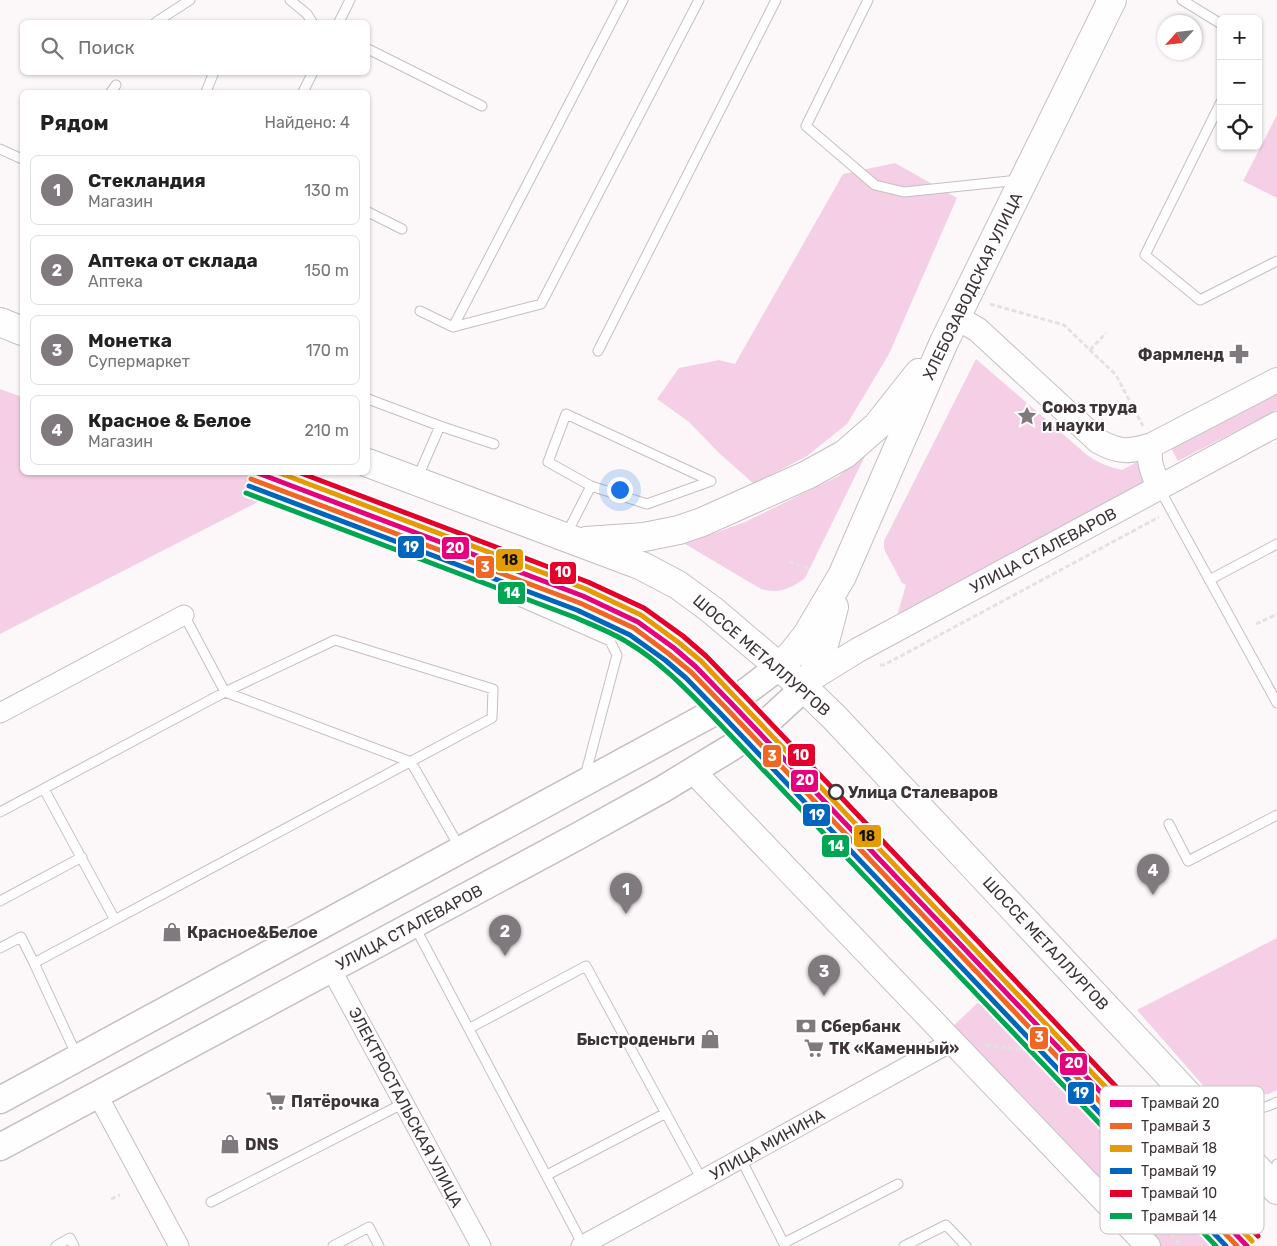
<!DOCTYPE html>
<html lang="ru">
<head>
<meta charset="utf-8">
<style>
	:root { --surface:#fff; --page:#f6f6f6; --text:#222; --muted:#767676; --line:#e0e0e0; --accent:#80797d }
	body { margin:0; font-family:Rubik,sans-serif; background:var(--page); color:var(--text) }
	.controls { position:absolute; right:15px; top:15px; display:grid; overflow:hidden; border-radius:8px; box-shadow:0 1px 4px #0004 }
	.controls button { width:45px; height:45px; display:grid; place-items:center; padding:0; border:0; border-bottom:1px solid var(--line); background:var(--surface); color:var(--text); font:25px sans-serif }
	.compass { position:absolute; left:1157px; top:15px; width:45px; height:45px; border-radius:50%; background:var(--surface); box-shadow:0 1px 4px #0004; rotate:243deg }
	.you { position:absolute; left:619px; top:489px; width:18px; height:18px; margin:-12px; border:4px solid #fff; border-radius:50%; background:#1a73e8; box-shadow:0 0 0 8px #1a73e833 }
	.badge { display:grid; place-items:center; width:32px; height:32px; border-radius:50%; background:var(--accent); color:#fff; font-size:16px; font-weight:700 }
	.pin { position:absolute; translate:-50% -41px; filter:drop-shadow(0 1px 2px #0008) }
	.pin::after { content:''; position:absolute; top:26px; width:18px; height:15px; background:inherit; clip-path:polygon(0 0,100% 0,50% 100%) }
	.list { margin:0; padding:0; list-style:none }
	h2 { display:flex; justify-content:space-between; align-items:center; height:65px; margin:0; padding:0 20px; font-size:21px }
	h2 small { font-size:16px; font-weight:400; color:var(--muted) }
	.list li { display:grid; grid-template-columns:32px 1fr auto; gap:15px; align-items:center; box-sizing:border-box; height:70px; margin:0 10px 10px; padding:0 10px; border:1px solid var(--line); border-radius:8px }
	.list b { display:block; font-size:19px; white-space:nowrap }
	.list p { margin:0; font-size:16px; white-space:nowrap; color:var(--muted) }
	.list em { font-size:16px; font-style:normal; color:var(--muted) }
	.icon { flex:none; width:28px; height:28px; fill:none; stroke:currentColor; stroke-width:2; stroke-linecap:round; stroke-linejoin:round }
	.map { position:relative; flex:none; width:1277px; height:1246px; overflow:hidden }
	.search { position:absolute; background:var(--surface); box-shadow:0 1px 4px #0004; left:20px; top:20px; width:350px; height:55px; display:flex; align-items:center; gap:12px; box-sizing:border-box; padding:0 18px; border-radius:8px; color:var(--muted); font-size:19px }
	.panel { position:absolute; background:var(--surface); box-shadow:0 1px 4px #0004; left:20px; top:90px; width:350px; height:385px; border-radius:8px }
	.map>svg:first-child { display:block }
	.green { fill:#f5cfe6 }
	.lines { fill:none; stroke-linecap:round; stroke-linejoin:round }
	.service-casing { stroke:#c5bfc2; stroke-width:11 }
	.minor-casing { stroke:#c5bfc2; stroke-width:21 }
	.tertiary-casing { stroke:#c5bfc2; stroke-width:26 }
	.secondary-casing { stroke:#c5bfc2; stroke-width:29 }
	.primary-casing { stroke:#c5bfc2; stroke-width:30 }
	.path { stroke:#e3e2e3; stroke-width:3; stroke-dasharray:5 2.5; stroke-linecap:butt }
	.service { stroke:#fffefe; stroke-width:9 }
	.minor { stroke:#fffefe; stroke-width:19 }
	.tertiary { stroke:#fffefe; stroke-width:24 }
	.secondary { stroke:#fffefe; stroke-width:26 }
	.primary { stroke:#fffefe; stroke-width:28 }
	.tram-1-casing { stroke:#fff; stroke-width:9 }
	.tram-2-casing { stroke:#fff; stroke-width:9 }
	.tram-3-casing { stroke:#fff; stroke-width:9 }
	.tram-4-casing { stroke:#fff; stroke-width:9 }
	.tram-5-casing { stroke:#fff; stroke-width:9 }
	.tram-6-casing { stroke:#fff; stroke-width:9 }
	.tram-1 { stroke:#e5007d; stroke-width:5 }
	.tram-2 { stroke:#f26522; stroke-width:5 }
	.tram-3 { stroke:#e49b06; stroke-width:5 }
	.tram-4 { stroke:#0065bd; stroke-width:5 }
	.tram-5 { stroke:#e4002b; stroke-width:5 }
	.tram-6 { stroke:#00a651; stroke-width:5 }
	.stop-dot { fill:#fff; stroke:#3d3439; stroke-width:2.5 }
	.labels { text-anchor:middle; stroke-width:4; stroke-linejoin:round; paint-order:stroke }
	.street-label { font-size:16px; fill:#3d3439; stroke:#fff }
	.poi-label { font-size:16px; font-weight:bold; fill:#3d3439; stroke:#fff; text-anchor:start }
	.stop-label { font-size:16px; font-weight:bold; fill:#3d3439; stroke:#fff; text-anchor:start }
	.key { fill:#fff; stroke:#c5c2c4; stroke-width:1 }
	.key-label { font-size:14px; fill:#3d3439 }
	.line-badge { stroke:#fff; stroke-width:2 }
	.badge-label { font-size:14px; text-anchor:middle; font-weight:bold; fill:#fff }
	.pale-badge-label { font-size:14px; text-anchor:middle; font-weight:bold; fill:#111 }
</style>
</head>
<body>
<div class="map">
<svg width="1277" height="1246" viewBox="0 0 1277 1246">
	<rect width="100%" height="100%" fill="#fcf8fa"/>
	<!-- green -->
	<path class="green" d="M1277,115v83l-34,-17z
		M895,163l62,35 -68,156 -42,70 -40,32 -53,28 -35,-31 -30,-31 -32,-23 22,-31 40,-8 16,4 108,-190z
		M976,359l111,96c11,8 22,12 35,15l19,-10 8,24 -253,135 10,-34 -4,-2 -17,-32 -1,-4v-6z
		M0,389l22,8v75h226l41,14 -289,148z
		M1277,391v19l-99,51 -7,-13z
		M871,444l-66,134c-14,11 -27,16 -44,11l-76,-45 60,-22 94,-46z
		M1277,938v152l-8,4 -54,5 -78,-89z
		M988,993l242,253h-77l-205,-215z"/>
	<g class="lines">
		<defs>
			<path id="service" d="M290,0l17,14 5,8
				M868,0l-62,126 69,59 29,7 115,-12
				M1182,0l39,24
				M156,22l34,-22
				M339,22l11,-22
				M368,49l114,57
				M111,92l5,-7
				M206,92l8,-20
				M303,92l10,-20
				M1221,102l-76,153 55,45 77,-39
				M0,149l22,10
				M368,212l34,17
				M420,311l33,16 88,-23 158,-304
				M453,327l170,-327
				M598,351l178,-351
				M368,399l72,27 54,18
				M417,479l23,-53
				M1159,488l118,215
				M566,535l25,-49 56,18 64,-23 -145,-67 -18,48 43,24
				M1209,580l68,-36
				M521,602l89,39 7,14 -32,121
				M184,615l41,77 186,70 49,86
				M44,789l71,131
				M0,812l225,-120 110,-52 158,49 -1,29 -458,245 -13,-26 -21,11
				M1169,824l19,37 89,-46
				M0,901l82,-44
				M415,927l168,318
				M34,963l43,93
				M470,1028l116,-62 116,214
				M1214,1114c21,-1 44,-2 63,-12
				M741,1159l44,87
				M547,1175l119,-62
				M1273,1180l4,-16
				M211,1202l193,-99
				M784,1243l114,-59
				M56,1246l14,-8 4,8
				M333,1246l36,-19 10,19
				M904,1246l42,-21 20,21"/>
			<path id="minor" d="M0,713l184,-98
				M331,969l150,277
				M97,1094l82,152
				M581,1246l121,-66 251,-139"/>
			<path id="tertiary" d="M956,317l22,13 120,111c21,12 32,11 54,4l125,-65
				M1152,445c-6,15 2,29 7,43
				M811,679l47,-29 419,-226
				M693,771l455,475"/>
			<path id="secondary" d="M0,1100l731,-397 49,-37
				M0,1147l580,-312 83,-46 69,-42 35,-25 37,-34"/>
			<path id="primary" d="M0,322l22,9
				M368,463l274,103 36,19 34,25 92,78 31,30 442,472
				M586,541l58,-4 35,-7 23,-8 105,-47 38,-21 32,-28 42,-53
				M780,666l12,-12 15,-19 35,-59 102,-234 168,-342
				M804,688c18,-25 22,-52 30,-81"/>
		</defs>
		<!-- service casing -->
		<use href="#service" class="service-casing"/>
		<!-- minor casing -->
		<use href="#minor" class="minor-casing"/>
		<!-- tertiary casing -->
		<use href="#tertiary" class="tertiary-casing"/>
		<!-- secondary casing -->
		<use href="#secondary" class="secondary-casing"/>
		<!-- primary casing -->
		<use href="#primary" class="primary-casing"/>
		<!-- path -->
		<path class="path" d="M990,304l74,21 52,50 27,51
			M1090,350l16,-17
			M789,562l20,6
			M1256,624l21,-10
			M880,665h4l275,-148
			M986,1045l45,6 186,195
			M111,1199l9,-4
			M1166,1229l16,17"/>
		<!-- service -->
		<use href="#service" class="service"/>
		<!-- minor -->
		<use href="#minor" class="minor"/>
		<!-- tertiary -->
		<use href="#tertiary" class="tertiary"/>
		<!-- secondary -->
		<use href="#secondary" class="secondary"/>
		<!-- primary -->
		<use href="#primary" class="primary"/>
		<defs>
			<path id="tram-1" d="M255,472l328,124 55,26 36,26 22,19 35,36 516,543"/>
			<path id="tram-2" d="M251,479l329,124 54,25 35,26 22,18 35,36 511,538"/>
			<path id="tram-3" d="M277,472l309,117 55,26 37,27 23,19 35,37 516,543"/>
			<path id="tram-4" d="M249,486l328,124 53,25 35,25 21,18 34,35 506,533"/>
			<path id="tram-5" d="M298,472l290,110 56,26 39,28 23,20 36,37 516,543"/>
			<path id="tram-6" d="M246,493l328,124c18,8 37,15 53,25 34,20 61,49 88,77l501,527"/>
		</defs>
		<!-- tram-1 casing -->
		<use href="#tram-1" class="tram-1-casing"/>
		<!-- tram-2 casing -->
		<use href="#tram-2" class="tram-2-casing"/>
		<!-- tram-3 casing -->
		<use href="#tram-3" class="tram-3-casing"/>
		<!-- tram-4 casing -->
		<use href="#tram-4" class="tram-4-casing"/>
		<!-- tram-5 casing -->
		<use href="#tram-5" class="tram-5-casing"/>
		<!-- tram-6 casing -->
		<use href="#tram-6" class="tram-6-casing"/>
		<!-- tram-1 -->
		<use href="#tram-1" class="tram-1"/>
		<!-- tram-2 -->
		<use href="#tram-2" class="tram-2"/>
		<!-- tram-3 -->
		<use href="#tram-3" class="tram-3"/>
		<!-- tram-4 -->
		<use href="#tram-4" class="tram-4"/>
		<!-- tram-5 -->
		<use href="#tram-5" class="tram-5"/>
		<!-- tram-6 -->
		<use href="#tram-6" class="tram-6"/>
	</g>
	<!-- icons -->
	<defs>
		<symbol id="pharmacy-bare" viewBox="-9 -9 18 18"><path d="M-2-6h4v4h4v4h-4v4h-4v-4h-4v-4h4Z" fill="#80797d" stroke="#fff" stroke-width="2.5" paint-order="stroke"/></symbol>
		<symbol id="sight-bare" viewBox="-9 -9 18 18"><path d="M0-6L1.8-2.2L6-1.7L2.9 1.2L3.7 5.4L0 3.3L-3.7 5.4L-2.9 1.2L-6-1.7L-1.8-2.2Z" fill="#80797d" stroke="#fff" stroke-width="2.5" paint-order="stroke"/></symbol>
		<symbol id="shop-bare" viewBox="-9 -9 18 18"><path d="M-5-2.5h2.3a2.7 3.5 0 0 1 5.4 0H5L5.5 6h-11ZM-1.5-2.5h3a1.5 2.3 0 0 0-3 0Z" fill="#80797d" stroke="#fff" stroke-width="2.5" paint-order="stroke"/></symbol>
		<symbol id="bank-bare" viewBox="-9 -9 18 18"><path d="M-6-4H6V4H-6ZM0-2.3a2.3 2.3 0 1 0 0 4.6a2.3 2.3 0 1 0 0-4.6Z" fill="#80797d" stroke="#fff" stroke-width="2.5" paint-order="stroke"/></symbol>
		<symbol id="supermarket-bare" viewBox="-9 -9 18 18"><path d="M-6-5.5h2.5l.6 2H6L4.5 2H-2.5L-4.4-4H-6ZM-1.5 3.2a1.3 1.3 0 1 0 .1 0ZM3 3.2a1.3 1.3 0 1 0 .1 0Z" fill="#80797d" stroke="#fff" stroke-width="2.5" paint-order="stroke"/></symbol>
	</defs>
	<g fill-rule="evenodd">
		<use href="#pharmacy-bare" x="1225" y="340" width="28" height="28"/>
		<use href="#sight-bare" x="1013" y="402" width="28" height="28"/>
		<use href="#shop-bare" x="158" y="918" width="28" height="28"/>
		<use href="#bank-bare" x="792" y="1012" width="28" height="28"/>
		<use href="#shop-bare" x="696" y="1025" width="28" height="28"/>
		<use href="#supermarket-bare" x="800" y="1034" width="28" height="28"/>
		<use href="#supermarket-bare" x="262" y="1087" width="28" height="28"/>
		<use href="#shop-bare" x="216" y="1130" width="28" height="28"/>
	</g>
	<!-- markers -->
	<circle class="stop-dot" cx="836" cy="792" r="7"/>
	<g class="labels">
		<!-- street labels -->
		<g class="street-label">
			<text transform="translate(972 286) rotate(-64)" y="6">ХЛЕБОЗАВОДСКАЯ УЛИЦА</text>
			<text transform="translate(1043 550) rotate(-28)" y="6">УЛИЦА СТАЛЕВАРОВ</text>
			<text transform="translate(762 655) rotate(41)" y="6">ШОССЕ МЕТАЛЛУРГОВ</text>
			<text transform="translate(409 927) rotate(-28)" y="6">УЛИЦА СТАЛЕВАРОВ</text>
			<text transform="translate(1046 943) rotate(47)" y="6">ШОССЕ МЕТАЛЛУРГОВ</text>
			<text transform="translate(406 1107) rotate(62)" y="6">ЭЛЕКТРОСТАЛЬСКАЯ УЛИЦА</text>
			<text transform="translate(767 1144) rotate(-29)" y="6">УЛИЦА МИНИНА</text>
		</g>
		<!-- poi labels -->
		<g class="poi-label">
			<text x="1224" y="360" text-anchor="end">Фармленд</text>
			<text x="1042" y="413">Союз труда<tspan x="1042" dy="18">и науки</tspan></text>
			<text x="187" y="938">Красное&amp;Белое</text>
			<text x="821" y="1032">Сбербанк</text>
			<text x="695" y="1045" text-anchor="end">Быстроденьги</text>
			<text x="829" y="1054">ТК «Каменный»</text>
			<text x="291" y="1107">Пятёрочка</text>
			<text x="245" y="1150">DNS</text>
		</g>
		<!-- stop labels -->
		<g class="stop-label">
			<text x="848" y="798">Улица Сталеваров</text>
		</g>
	</g>
	<!-- legend -->
	<rect x="1100" y="1086" width="164" height="148" rx="8" class="key"/>
	<rect x="1110" y="1100" width="22" height="7" fill="#e5007d"/>
	<rect x="1110" y="1123" width="22" height="6" fill="#f26522"/>
	<rect x="1110" y="1145" width="22" height="7" fill="#e49b06"/>
	<rect x="1110" y="1168" width="22" height="6" fill="#0065bd"/>
	<rect x="1110" y="1190" width="22" height="7" fill="#e4002b"/>
	<rect x="1110" y="1213" width="22" height="6" fill="#00a651"/>
	<g class="key-label">
		<text x="1141" y="1108">Трамвай 20</text>
		<text x="1141" y="1131">Трамвай 3</text>
		<text x="1141" y="1153">Трамвай 18</text>
		<text x="1141" y="1176">Трамвай 19</text>
		<text x="1141" y="1198">Трамвай 10</text>
		<text x="1141" y="1221">Трамвай 14</text>
	</g>
	<g class="line-badge">
		<rect x="397" y="535" width="28" height="24" rx="5" fill="#0065bd"/>
		<rect x="441" y="536" width="29" height="24" rx="5" fill="#e5007d"/>
		<rect x="495" y="548" width="29" height="24" rx="5" fill="#e49b06"/>
		<rect x="475" y="555" width="20" height="24" rx="5" fill="#f26522"/>
		<rect x="549" y="561" width="28" height="24" rx="5" fill="#e4002b"/>
		<rect x="497" y="581" width="29" height="24" rx="5" fill="#00a651"/>
		<rect x="787" y="743" width="29" height="24" rx="5" fill="#e4002b"/>
		<rect x="762" y="744" width="20" height="24" rx="5" fill="#f26522"/>
		<rect x="790" y="769" width="29" height="24" rx="5" fill="#e5007d"/>
		<rect x="802" y="803" width="29" height="24" rx="5" fill="#0065bd"/>
		<rect x="853" y="824" width="29" height="24" rx="5" fill="#e49b06"/>
		<rect x="821" y="834" width="29" height="24" rx="5" fill="#00a651"/>
		<rect x="1029" y="1026" width="20" height="24" rx="5" fill="#f26522"/>
		<rect x="1059" y="1052" width="29" height="24" rx="5" fill="#e5007d"/>
		<rect x="1067" y="1081" width="28" height="24" rx="5" fill="#0065bd"/>
	</g>
	<g class="badge-label">
		<text x="411" y="552">19</text>
		<text x="455" y="553">20</text>
		<text x="485" y="572">3</text>
		<text x="563" y="577">10</text>
		<text x="512" y="598">14</text>
		<text x="801" y="760">10</text>
		<text x="772" y="761">3</text>
		<text x="805" y="785">20</text>
		<text x="817" y="820">19</text>
		<text x="836" y="851">14</text>
		<text x="1039" y="1042">3</text>
		<text x="1074" y="1068">20</text>
		<text x="1081" y="1098">19</text>
	</g>
	<g class="pale-badge-label">
		<text x="510" y="565">18</text>
		<text x="867" y="841">18</text>
	</g>
</svg>
<div class="controls">
<button>+</button>
<button>−</button>
<button><svg class="icon" aria-label="locate" viewBox="0 0 24 24"><circle cx="12" cy="12" r="6"/><path d="M12 2v4M12 18v4M2 12h4M18 12h4"/></svg></button>
</div>
<svg class="compass" viewBox="-18 -18 36 36"><path d="M0-13l5 13h-10z" fill="#e53935"/><path d="M0 13l5-13h-10z" fill="#767676"/></svg>
<div class="you"></div>
<div class="pin badge" style="left:626px;top:914px">1</div>
<div class="pin badge" style="left:505px;top:956px">2</div>
<div class="pin badge" style="left:824px;top:996px">3</div>
<div class="pin badge" style="left:1153px;top:895px">4</div>
<div class="search"><svg class="icon" aria-label="search" viewBox="0 0 24 24"><circle cx="10" cy="10" r="6"/><path d="M15 15l6 6"/></svg>Поиск</div>
<section class="panel">
<h2>Рядом<small>Найдено: 4</small></h2>
<ul class="list">
<li><span class="badge">1</span><div><b>Стекландия</b><p>Магазин</p></div><em>130 m</em></li>
<li><span class="badge">2</span><div><b>Аптека от склада</b><p>Аптека</p></div><em>150 m</em></li>
<li><span class="badge">3</span><div><b>Монетка</b><p>Супермаркет</p></div><em>170 m</em></li>
<li><span class="badge">4</span><div><b>Красное &amp; Белое</b><p>Магазин</p></div><em>210 m</em></li>
</ul>
</section>
</div>
</body>
</html>
